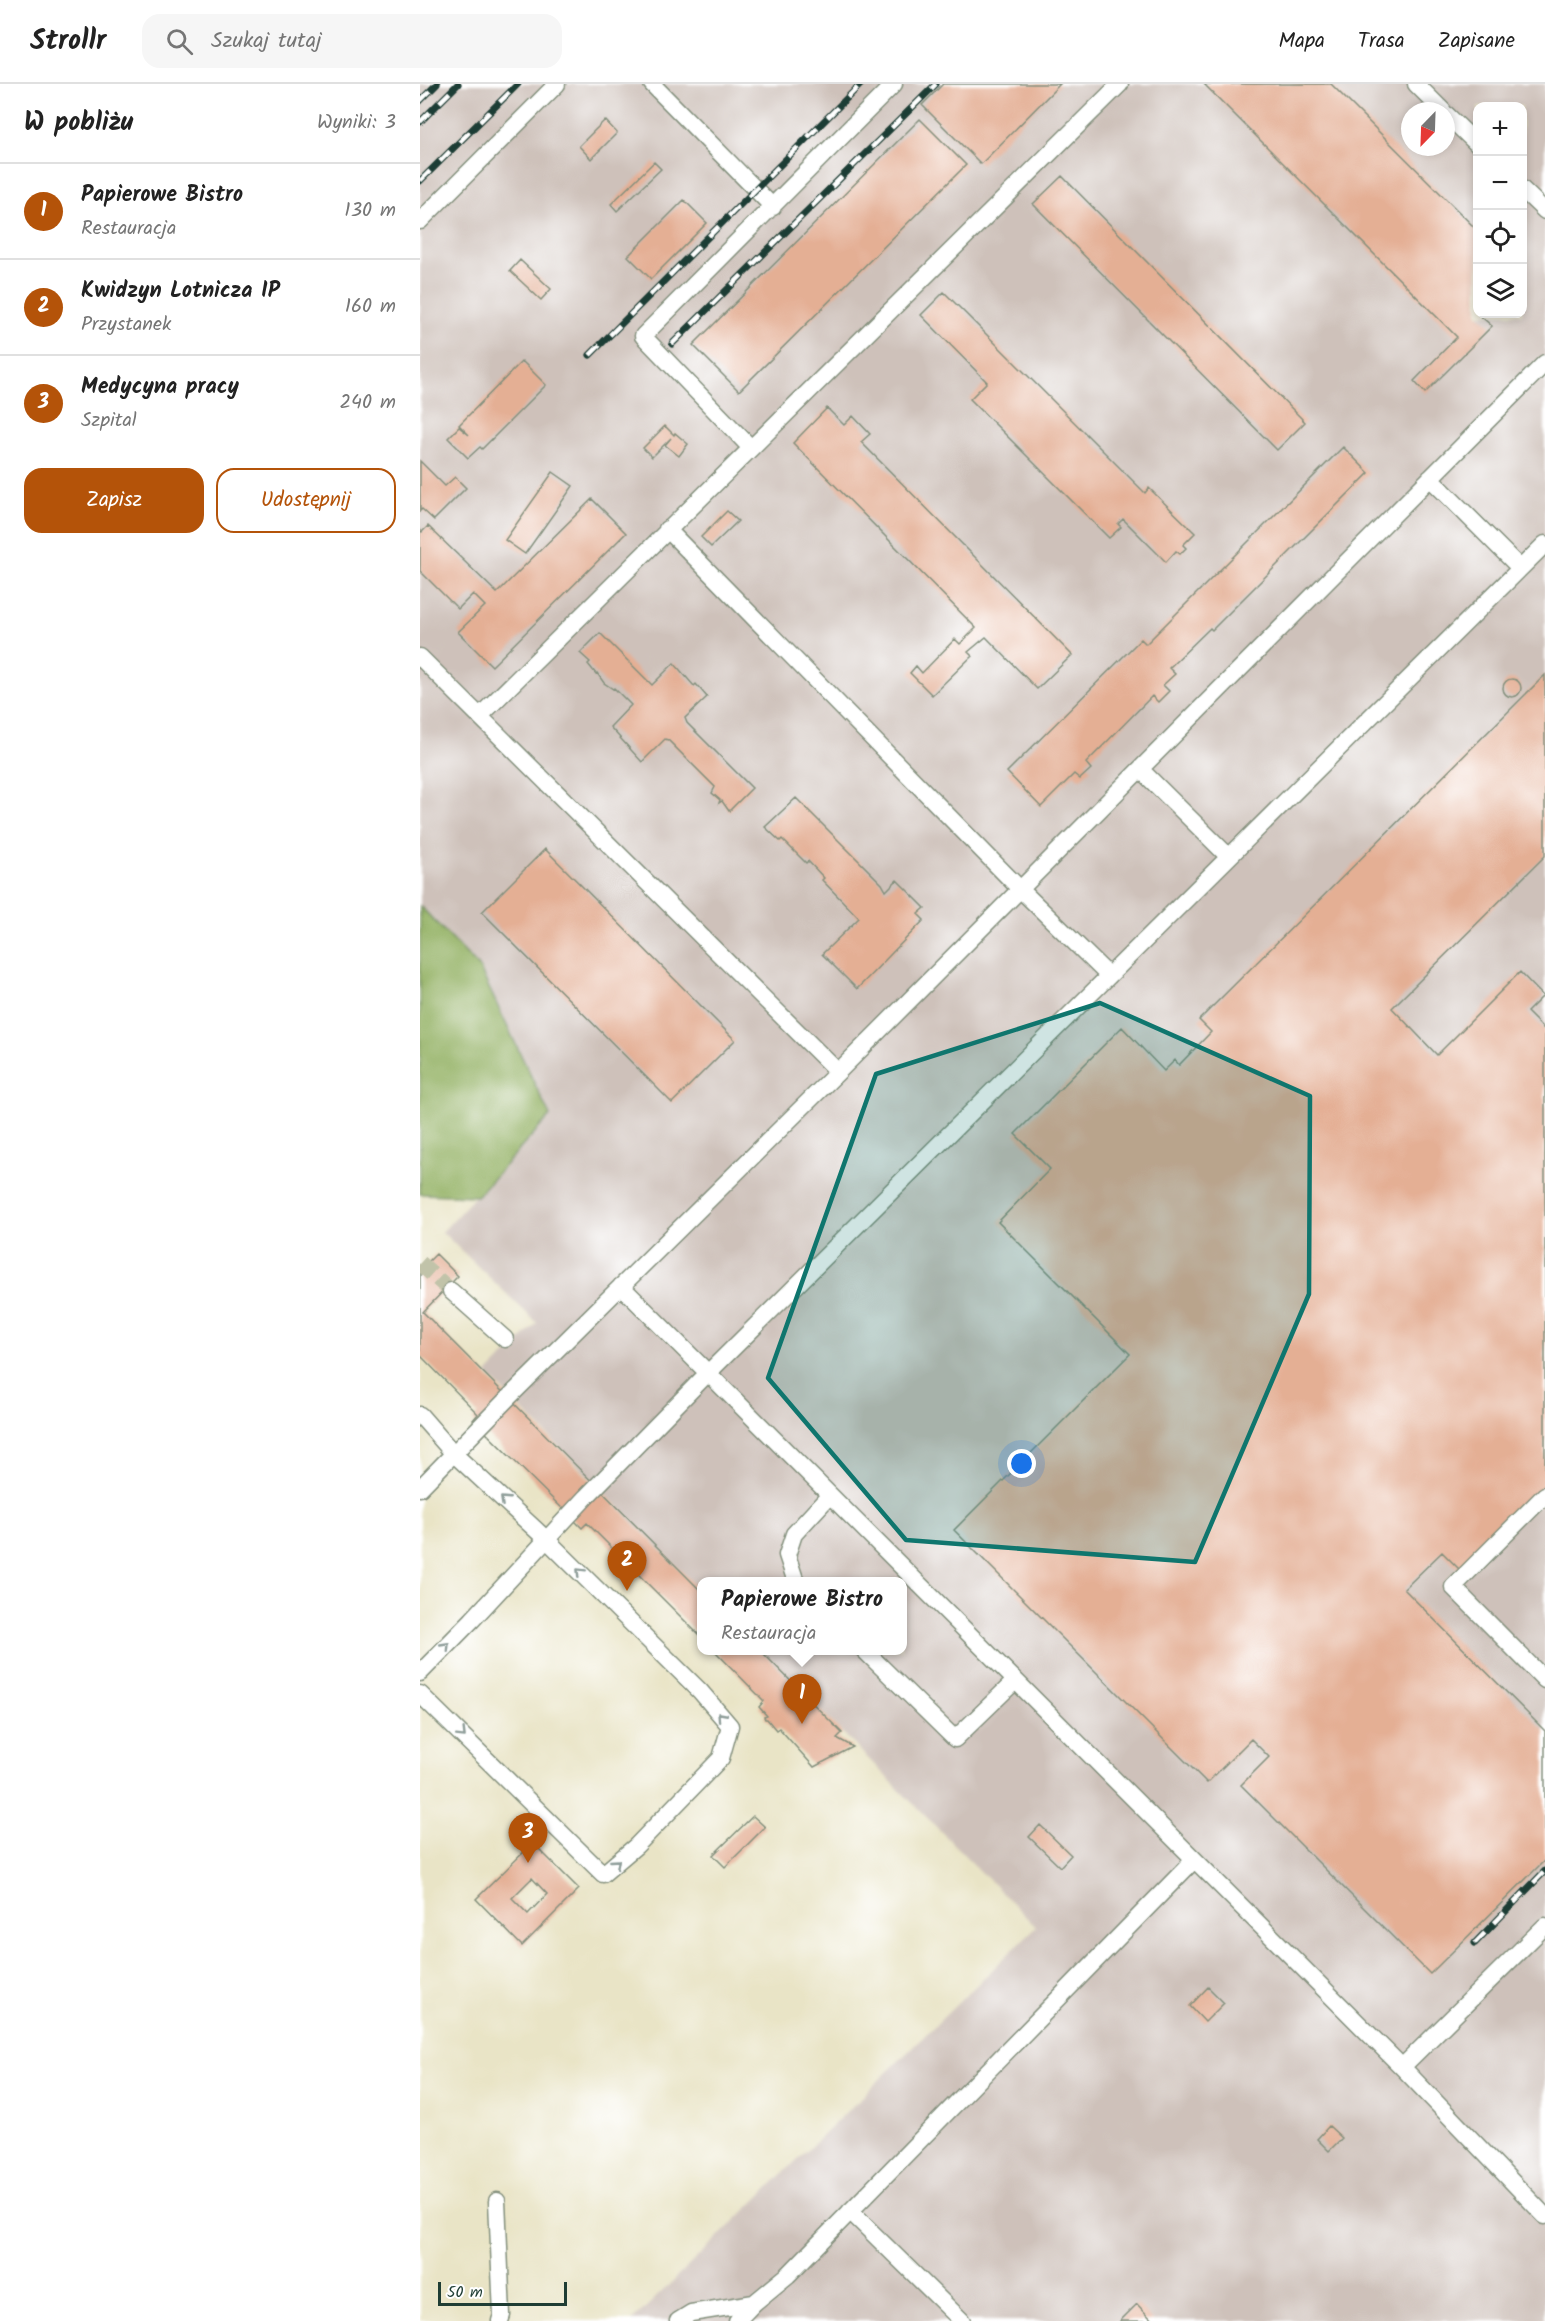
<!DOCTYPE html>
<html lang="pl">
<head>
<meta charset="utf-8">
<style>
	:root { --surface:#fff; --page:#f6f6f6; --text:#222; --muted:#767676; --line:#e0e0e0; --accent:#b45309 }
	body { margin:0; font-family:Kalam,sans-serif; background:var(--page); color:var(--text) }
	.controls { position:absolute; right:18px; top:18px; display:grid; overflow:hidden; border-radius:12px; box-shadow:0 3px 9px #0003 }
	.controls button { width:54px; height:54px; display:grid; place-items:center; padding:0; border:0; border-bottom:2px solid var(--line); background:var(--surface); color:var(--text); font:30px sans-serif }
	.compass { position:absolute; left:981px; top:18px; width:54px; height:54px; border-radius:50%; background:var(--surface); box-shadow:0 3px 9px #0003; rotate:203deg }
	.scale { position:absolute; left:18px; bottom:15px; width:129px; box-sizing:border-box; padding-left:6px; border:3px solid #1f3d34; border-top:0; font-size:16px; line-height:21px; white-space:nowrap; color:#1f3d34; -webkit-text-stroke:4px #fff; paint-order:stroke }
	.you { position:absolute; left:602px; top:1380px; width:21px; height:21px; margin:-15px; border:4px solid #fff; border-radius:50%; background:#1a73e8; box-shadow:0 0 0 9px #1a73e833 }
	.badge { display:grid; place-items:center; width:39px; height:39px; border-radius:50%; background:var(--accent); color:#fff; font-size:20px; font-weight:700 }
	.pin { position:absolute; translate:-50% -50px; filter:drop-shadow(0 2px 3px #0008) }
	.pin::after { content:''; position:absolute; top:32px; width:21px; height:18px; background:inherit; clip-path:polygon(0 0,100% 0,50% 100%) }
	.popup { position:absolute; left:277px; top:1493px; width:210px; height:78px; box-sizing:border-box; display:grid; place-content:center; border-radius:12px; background:var(--surface); filter:drop-shadow(0 2px 4px #0005); font-size:20px; white-space:nowrap; color:var(--muted) }
	.popup b { font-size:22px; color:var(--text) }
	.popup::after { content:''; position:absolute; left:50%; top:100%; margin-left:-12px; border:12px solid transparent; border-top-color:var(--surface) }
	.list { margin:0; padding:0; list-style:none }
	h2 { display:flex; justify-content:space-between; align-items:center; height:78px; margin:0; padding:0 24px; font-size:26px }
	h2 small { font-size:20px; font-weight:400; color:var(--muted) }
	.list li { display:grid; grid-template-columns:39px 1fr auto; gap:18px; align-items:center; box-sizing:border-box; height:96px; padding:0 24px; border-top:2px solid var(--line) }
	.list b { display:block; font-size:22px; white-space:nowrap }
	.list p { margin:0; font-size:20px; white-space:nowrap; color:var(--muted) }
	.list em { font-size:20px; font-style:normal; color:var(--muted) }
	.actions { display:flex; gap:12px; padding:18px 24px }
	.actions a { flex:1; padding:14px 0; border:2px solid var(--accent); border-radius:18px; text-align:center; font-size:21px; color:var(--accent) }
	.actions .main { background:var(--accent); color:#fff }
	.icon { flex:none; width:33px; height:33px; fill:none; stroke:currentColor; stroke-width:2; stroke-linecap:round; stroke-linejoin:round }
	.map { position:relative; flex:none; width:1125px; height:2237px; overflow:hidden }
	header { display:flex; align-items:center; gap:36px; box-sizing:border-box; height:84px; padding:0 30px; background:var(--surface); border-bottom:2px solid var(--line) }
	header strong { font-size:28px }
	nav { display:flex; gap:33px; margin-inline-start:auto; font-size:21px }
	.search { width:420px; height:54px; background:var(--page); display:flex; align-items:center; gap:15px; box-sizing:border-box; padding:0 21px; border-radius:18px; color:var(--muted); font-size:22px }
	main { display:flex }
	aside { flex:1; background:var(--surface) }
	.map>svg:first-child { display:block }
	.industrial { fill:#cec1ba; fill-rule:evenodd }
	.forest { fill:#92b062; stroke:#58764b; stroke-width:1.5 }
	.building { fill:#e4af94; fill-rule:evenodd }
	.lines { fill:none; stroke-linecap:round; stroke-linejoin:round }
	.minor-tunnel { stroke:#c1c3a9; stroke-width:16; stroke-dasharray:16 8; stroke-linecap:butt }
	.minor-casing { stroke:#84907d; stroke-width:19 }
	.minor { stroke:#fff; stroke-width:16 }
	.rail-casing { stroke:#1f3d34; stroke-width:7 }
	.rail { stroke:#fff; stroke-width:4.5; stroke-dasharray:14; stroke-linecap:butt }
	.oneway { stroke:#8f9e9a }
	.marked { fill:#0f766e; fill-opacity:0.2; stroke:#0f766e; stroke-width:4.5; stroke-linejoin:round }
</style>
</head>
<body>
<header>
<strong>Strollr</strong>
<div class="search"><svg class="icon" aria-label="search" viewBox="0 0 24 24"><circle cx="10" cy="10" r="6"/><path d="M15 15l6 6"/></svg>Szukaj tutaj</div>
<nav><a>Mapa</a><a>Trasa</a><a>Zapisane</a></nav>
</header>
<main>
<aside>
<h2>W pobliżu<small>Wyniki: 3</small></h2>
<ul class="list">
<li><span class="badge">1</span><div><b>Papierowe Bistro</b><p>Restauracja</p></div><em>130 m</em></li>
<li><span class="badge">2</span><div><b>Kwidzyn Lotnicza IP</b><p>Przystanek</p></div><em>160 m</em></li>
<li><span class="badge">3</span><div><b>Medycyna pracy</b><p>Szpital</p></div><em>240 m</em></li>
</ul>
<div class="actions"><a class="main">Zapisz</a><a>Udostępnij</a></div>
</aside>
<div class="map">
<svg width="1125" height="2237" viewBox="0 0 1125 2237">
	<rect width="100%" height="100%" fill="#fff"/>
	<filter id="ink" filterUnits="userSpaceOnUse"><feTurbulence type="fractalNoise" baseFrequency=".0167" numOctaves="2"/><feDisplacementMap in="SourceGraphic" scale="12" xChannelSelector="R" yChannelSelector="G"/><feConvolveMatrix kernelMatrix="1 2 1 2 8 2 1 2 1" color-interpolation-filters="sRGB"/></filter>
	<filter id="wash" filterUnits="userSpaceOnUse"><feTurbulence type="fractalNoise" baseFrequency=".008" numOctaves="4" result="noise"/><feDisplacementMap in="SourceGraphic" scale="24" xChannelSelector="R" yChannelSelector="G"/><feGaussianBlur stdDeviation="1.35" result="paint"/><feColorMatrix in="noise" values="0 0 0 0 0 0 0 0 0 0 0 0 0 0 0 0 0 1.4 0 .05"/><feComposite in="paint" operator="in"/></filter>
	<g filter="url(#wash)">
		<rect width="100%" height="100%" fill="#e9e4c6"/>
		<!-- industrial -->
		<path class="industrial" d="M0,0h1125v2237h-913l404,-394 -275,-276 141,-1v-68h-200l-1,9 -214,-217 50,-51 -95,-91 107,-116 -70,-149 -59,-61zM1058,22h44v208h-44zM990,27h36v36h-36z"/>
		<!-- forest -->
		<path class="forest" d="M0,822l59,61 71,149 -73,80 -57,-2z"/>
		<g id="blocks">
			<!-- building -->
			<path class="building" d="M523,0h117l-79,80 -59,-59z
				M784,0h127l147,147v83l14,12 -67,67 -11,-12 43,-44z
				M500,35l46,46 -227,226 -46,-46z
				M185,36l12,13 -26,26 -12,-13z
				M234,78l7,7 -44,42 -6,-7z
				M642,92l243,246 -28,28 -244,-246z
				M264,116l23,23 -56,56 -23,-23z
				M100,176l31,29 -10,11 -31,-29z
				M524,208l201,201 4,-5 46,45 -12,12 3,3 -6,6 -4,-3 -10,11 -43,-43 -5,5 3,3 -12,11 -139,-139 17,-17 -66,-67z
				M102,277l24,24 -64,64 -2,-2 -12,11 -20,-20 11,-11 10,8 -10,-10z
				M407,324l17,17 9,-9 17,18 -9,8 211,213 -35,34 -51,-52 -18,15 4,4 -40,39 -22,-22 6,-7 6,7 33,-34 5,5 16,-16 -183,-185z
				M245,342l9,9 1,-2 13,11 -9,12 -14,-11 6,-7 -19,19 -9,-9z
				M923,363l26,26 -157,157 -2,-2 -41,40 6,6 -12,11 6,6 -11,11 -6,-6 -66,67 5,6 -11,10 -6,-5 -33,33 -34,-35 134,-133 5,5z
				M0,377l25,25 10,-9 11,11 -32,32 -12,-11 -2,2z
				M133,388l20,14 -48,68 -20,-14z
				M172,415l34,34 -134,133 -34,-34 27,-26 -12,-12 -15,15 -38,-38v-41l2,2 6,-6 69,67z
				M307,427l11,10 -27,26 -10,-10z
				M180,549l52,52 22,-22 20,23 2,-2 11,13 -22,21 2,5 65,65 -23,23 -7,-10 -3,2 1,-3 -8,-7 3,-6 -47,-47 -3,-1 -23,23 -32,-35 21,-22 -17,-17 -1,1 -9,-6 -7,-10 -1,1 -8,-10 2,-2 -10,-9z
				M1125,591v181l-153,152 45,47 83,-83 23,24 -16,16 18,18v457l-84,84 -19,-19 -38,37 141,142v129l-115,114 -189,-189 28,-28 -18,-18 -44,44 -253,-253 176,-176 -132,-132 52,-53 -35,-35 107,-107 42,44 11,-11 4,5 32,-33 -12,-12z
				M1083 604a9 9 0 1 1 18 0a9 9 0 1 1-18 0Z
				M376,714l86,86 4,7 11,-11 28,28 -7,6 6,6 -67,69 -35,-35 37,-36 -37,-38 2,-2 -16,-17 -2,2 -24,-24 -2,2 -15,-14z
				M125,765l190,191 -63,63 -190,-191z
				M16,1170l22,22 -35,36 279,280v46l-115,-115 -5,5 -109,-108 5,-6 -58,-59v-85z
				M294,1566h46l82,83 -5,5 16,9 -39,20 -35,-39 -3,2 -9,-11h-2l-1,-2 3,-1 -8,-9 5,-6z
				M333,1732l12,11 -40,40 -12,-12z
				M620,1741l31,30 -11,12 -31,-30z
				M113,1759l46,46 -57,57 -46,-47zM112,1794l15,16 -19,20 -16,-16z
				M788,1903l16,16 -19,19 -15,-16z
				M909,2042l13,12 -13,13 -12,-12z
				M717,2220l16,17h-33z"/>
		</g>
	</g>
	<g filter="url(#ink)">
		<use href="#blocks" fill-opacity="0" stroke="#84907d" stroke-width="1.5"/>
		<g class="lines">
			<!-- minor-tunnel -->
			<path class="minor-tunnel" d="M0,1179l31,28"/>
			<defs>
				<path id="minor" d="M232,0l121,123
					M996,0l27,27
					M1026,30l32,31
					M1102,105l23,22
					M0,137l137,-137
					M330,363l-107,-111 251,-252
					M1010,394l90,90
					M247,445l353,360 89,87
					M0,573l418,415
					M60,632l640,-632
					M720,685l89,88
					M201,1202l781,781 143,149
					M31,1207l54,48
					M0,1331l34,39 93,86 153,151 30,35 -9,32 -85,88 -33,28 -183,-180
					M0,1404l89,-91 329,-325 707,-709
					M1125,1411l-92,92 92,93
					M376,1498l-9,-27 7,-21 36,-39
					M444,1566l91,89 60,-58
					M0,1589l52,-53 114,-123 121,-123 838,-830
					M982,1983l143,-141
					M77,2117l5,114 -2,6
					M430,2127l112,110
					M258,2237l13,-8 63,-10
					M317,2237l17,-18 34,-28 406,-415"/>
			</defs>
			<!-- minor casing -->
			<use href="#minor" class="minor-casing"/>
			<!-- minor -->
			<use href="#minor" class="minor"/>
			<defs>
				<path id="rail" d="M0,17l17,-17
					M0,38l38,-38
					M0,97l98,-97
					M252,260l264,-260
					M170,271l271,-271
					M1055,1859l70,-72"/>
			</defs>
			<!-- rail casing -->
			<use href="#rail" class="rail-casing"/>
			<!-- rail -->
			<use href="#rail" class="rail"/>
		</g>
		<!-- one-way arrows -->
		<defs><path id="oneway-chevron" d="M-2-3.5L2.5 0L-2 3.5" fill="none" stroke-width="1.6" stroke-linecap="round" stroke-linejoin="round" transform="scale(1.5)"/></defs>
		<g class="oneway">
			<use href="#oneway-chevron" transform="translate(84 1416) rotate(-137)"/>
			<use href="#oneway-chevron" transform="translate(160 1488) rotate(-135)"/>
			<use href="#oneway-chevron" transform="translate(26 1562) rotate(-46)"/>
			<use href="#oneway-chevron" transform="translate(301 1632) rotate(-132)"/>
			<use href="#oneway-chevron" transform="translate(42 1650) rotate(45)"/>
			<use href="#oneway-chevron" transform="translate(196 1779) rotate(-41)"/>
		</g>
	</g>
	<!-- marked area -->
	<path class="marked" d="M680,919l210,93 -1,198 -114,268 -289,-22 -138,-162 108,-304z"/>
</svg>
<div class="controls">
<button>+</button>
<button>−</button>
<button><svg class="icon" aria-label="locate" viewBox="0 0 24 24"><circle cx="12" cy="12" r="6"/><path d="M12 2v4M12 18v4M2 12h4M18 12h4"/></svg></button>
<button><svg class="icon" aria-label="layers" viewBox="0 0 24 24"><path d="M12 4l9 5-9 5-9-5zM3 14l9 5 9-5"/></svg></button>
</div>
<svg class="compass" viewBox="-18 -18 36 36"><path d="M0-13l5 13h-10z" fill="#e53935"/><path d="M0 13l5-13h-10z" fill="#767676"/></svg>
<div class="scale">50 m</div>
<div class="you"></div>
<div class="pin badge" style="left:382px;top:1640px">1</div>
<div class="popup"><b>Papierowe Bistro</b>Restauracja</div>
<div class="pin badge" style="left:207px;top:1507px">2</div>
<div class="pin badge" style="left:108px;top:1779px">3</div>
</div>
</main>
</body>
</html>
